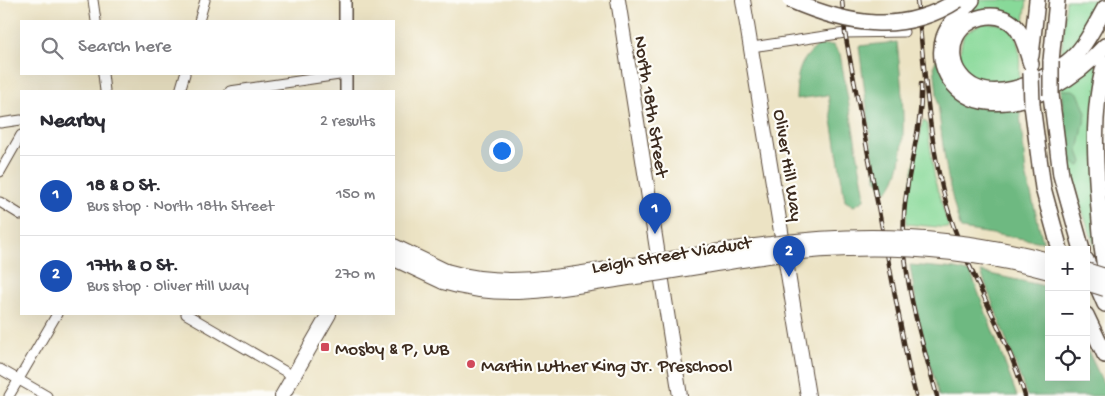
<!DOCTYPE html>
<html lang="en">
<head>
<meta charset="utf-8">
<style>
	:root { --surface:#fff; --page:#f7f7f7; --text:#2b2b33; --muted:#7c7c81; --line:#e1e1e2; --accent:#db2777 }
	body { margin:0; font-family:"Gochi Hand",sans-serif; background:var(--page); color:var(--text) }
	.controls { position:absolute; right:15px; bottom:15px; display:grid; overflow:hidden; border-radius:0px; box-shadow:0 5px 20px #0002 }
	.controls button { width:45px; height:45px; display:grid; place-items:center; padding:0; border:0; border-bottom:1px solid var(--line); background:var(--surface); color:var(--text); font:25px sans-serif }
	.you { position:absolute; left:501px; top:150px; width:18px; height:18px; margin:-12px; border:4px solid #fff; border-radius:50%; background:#1a73e8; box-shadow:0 0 0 8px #1a73e833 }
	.badge { display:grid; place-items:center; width:32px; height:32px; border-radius:50%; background:var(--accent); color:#fff; font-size:16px; font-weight:700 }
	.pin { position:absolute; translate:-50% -41px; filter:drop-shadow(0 1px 2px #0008) }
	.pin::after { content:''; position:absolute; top:26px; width:18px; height:15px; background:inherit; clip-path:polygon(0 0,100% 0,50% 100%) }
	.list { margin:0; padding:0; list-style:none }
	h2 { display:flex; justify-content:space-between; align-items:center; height:65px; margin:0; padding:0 20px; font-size:21px }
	h2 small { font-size:16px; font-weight:400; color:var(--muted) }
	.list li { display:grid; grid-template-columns:32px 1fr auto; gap:15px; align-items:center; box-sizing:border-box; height:80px; padding:0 20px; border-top:1px solid var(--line) }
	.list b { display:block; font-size:19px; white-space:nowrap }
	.list p { margin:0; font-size:16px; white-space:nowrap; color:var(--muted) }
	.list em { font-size:16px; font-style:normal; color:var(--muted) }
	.icon { flex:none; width:28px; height:28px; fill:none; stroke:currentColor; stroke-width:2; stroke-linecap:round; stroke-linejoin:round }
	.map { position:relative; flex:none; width:1105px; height:396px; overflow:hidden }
	.search { position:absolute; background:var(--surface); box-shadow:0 5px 20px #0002; left:20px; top:20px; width:375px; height:55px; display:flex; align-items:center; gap:12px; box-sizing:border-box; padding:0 18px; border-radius:0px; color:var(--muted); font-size:19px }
	.panel { position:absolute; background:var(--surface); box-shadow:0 5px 20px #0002; left:20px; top:90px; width:375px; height:225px; border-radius:0px }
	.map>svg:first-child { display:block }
	.green { fill:#88d999; stroke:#62825c }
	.forest { fill:#6eb981; stroke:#547250 }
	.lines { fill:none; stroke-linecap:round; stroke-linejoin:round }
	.street-casing { stroke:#564637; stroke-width:11 }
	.secondary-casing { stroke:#564637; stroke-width:14 }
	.primary-casing { stroke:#564637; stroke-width:16 }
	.highway-casing { stroke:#564637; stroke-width:18 }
	.street { stroke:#fff; stroke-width:9 }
	.secondary { stroke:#fff; stroke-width:11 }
	.primary { stroke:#fff; stroke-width:14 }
	.highway { stroke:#fff; stroke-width:15 }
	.rail-casing { stroke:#3b2a1e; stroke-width:4.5 }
	.rail { stroke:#fdfcf7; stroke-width:2.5; stroke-dasharray:8; stroke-linecap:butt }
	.primary-bridge-casing { stroke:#564637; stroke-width:16; stroke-linecap:butt }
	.highway-bridge-casing { stroke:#564637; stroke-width:18; stroke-linecap:butt }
	.primary-bridge { stroke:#fff; stroke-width:14 }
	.highway-bridge { stroke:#fff; stroke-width:15 }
	.poi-dot { fill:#d1495b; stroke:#fdfcf7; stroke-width:2 }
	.labels { text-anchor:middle; stroke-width:4.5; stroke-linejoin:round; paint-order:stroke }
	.street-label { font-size:19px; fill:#3b2a1e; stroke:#fdfcf7 }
	.poi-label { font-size:19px; fill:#3b2a1e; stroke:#fdfcf7; text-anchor:start }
</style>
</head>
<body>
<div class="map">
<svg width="1105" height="396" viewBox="0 0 1105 396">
	<rect width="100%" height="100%" fill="#fdfcf7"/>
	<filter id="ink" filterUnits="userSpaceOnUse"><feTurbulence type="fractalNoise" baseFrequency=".02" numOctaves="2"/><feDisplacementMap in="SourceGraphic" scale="10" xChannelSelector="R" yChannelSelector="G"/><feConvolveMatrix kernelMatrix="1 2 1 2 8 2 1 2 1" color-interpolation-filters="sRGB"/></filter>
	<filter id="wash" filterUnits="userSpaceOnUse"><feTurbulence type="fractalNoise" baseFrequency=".0096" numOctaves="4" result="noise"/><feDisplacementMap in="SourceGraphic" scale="20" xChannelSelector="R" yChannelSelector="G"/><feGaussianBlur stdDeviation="1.12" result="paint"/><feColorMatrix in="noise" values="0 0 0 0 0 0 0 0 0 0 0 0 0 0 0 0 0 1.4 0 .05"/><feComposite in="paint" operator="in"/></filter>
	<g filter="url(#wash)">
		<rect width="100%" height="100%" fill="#ece3c4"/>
		<!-- green -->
		<path class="green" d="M978,0h49l-4,29 -56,-14z
			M1066,0h37l-21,36 -21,23z
			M982,23c7,0 14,0 20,2 22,6 17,39 17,57 -39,6 -70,0 -55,-48z
			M1105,52l-8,199c-22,-53 -33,-106 -36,-164z
			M923,120l4,3 8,58 14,47 -43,-4 1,-23z"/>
		<!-- forest -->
		<path class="forest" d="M897,42c3,34 17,127 -11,150l-10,-13 -17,-133z
			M819,45h14l7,9 24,137v9l-10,6 -9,-5 -17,-106 -32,4c1,-25 2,-38 23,-54z
			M937,58l82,46 7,70 17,68 -82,-13c-17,-52 -21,-109 -27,-164z
			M1061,90h11l6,3 8,20 -8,38 4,11 -2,4 -11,-5z
			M910,265l46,4 15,4 46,123h-78l-20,-75z
			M981,272l68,15v90h37v-30l19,40v9h-78z"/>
	</g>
	<g filter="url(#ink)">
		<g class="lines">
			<defs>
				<path id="street" d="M93,0l3,21
					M199,21l6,-21
					M752,47l93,-14 59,-1
					M103,74l2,17
					M180,91l5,-17
					M230,91l116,-17
					M0,123l21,-3
					M0,172l21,-37
					M0,202l21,13
					M186,314l107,62
					M0,369l47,27
					M9,396l48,-82"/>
				<path id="secondary" d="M345,21v-21
					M346,74v17"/>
				<path id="primary" d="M618,0l62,396
					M743,0l65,396
					M394,246l52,25
					M394,259l49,23
					M282,396l47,-82"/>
				<path id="highway" d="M972,0c-10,11 -23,23 -28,37 -10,31 12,62 44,65 43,5 90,-26 117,-56
					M1031,56l6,-56
					M1051,61l6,-61
					M1105,63c-17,58 -7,124 -3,184l3,21
					M1031,64c-4,-12 -7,-28 -16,-38 -17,-18 -51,-10 -60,13 -4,12 -3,26 5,36 25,34 80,8 106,-12 18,-13 28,-36 39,-55
					M1051,95l10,80 21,75
					M1032,105l11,83 17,62
					M1086,260l19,44
					M1086,315l19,40"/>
			</defs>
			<!-- street casing -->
			<use href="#street" class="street-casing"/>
			<!-- secondary casing -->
			<use href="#secondary" class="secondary-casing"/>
			<!-- primary casing -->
			<use href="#primary" class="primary-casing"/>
			<!-- highway casing -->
			<use href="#highway" class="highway-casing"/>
			<!-- street -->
			<use href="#street" class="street"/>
			<!-- secondary -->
			<use href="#secondary" class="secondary"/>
			<!-- primary -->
			<use href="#primary" class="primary"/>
			<!-- highway -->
			<use href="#highway" class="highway"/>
			<defs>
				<path id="rail" d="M842,0l3,33 64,336 7,27
					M917,0c8,68 11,140 30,206 19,66 59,124 78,190
					M921,84c2,45 -15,88 -17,132 -3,62 17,121 33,180"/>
			</defs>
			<!-- rail casing -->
			<use href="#rail" class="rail-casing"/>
			<!-- rail -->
			<use href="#rail" class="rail"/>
			<defs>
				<path id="primary-bridge" d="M1086,270l19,6
					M446,271c57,17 111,6 168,-3 52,-8 105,-18 157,-24 93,-13 187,-8 278,16
					M443,282c62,19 116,7 179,-3 48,-7 97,-16 146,-23 93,-13 190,-9 281,16
					M1086,283l19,6"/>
				<path id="highway-bridge" d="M790,0c57,25 113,36 168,0
					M1051,61v34
					M1031,73l1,32"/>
			</defs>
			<!-- primary-bridge casing -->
			<use href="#primary-bridge" class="primary-bridge-casing"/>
			<!-- highway-bridge casing -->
			<use href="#highway-bridge" class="highway-bridge-casing"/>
			<!-- primary-bridge -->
			<use href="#primary-bridge" class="primary-bridge"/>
			<!-- highway-bridge -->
			<use href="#highway-bridge" class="highway-bridge"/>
		</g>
	</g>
	<!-- markers -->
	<g class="poi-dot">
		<rect x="320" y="342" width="10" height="10" rx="2.5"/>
		<circle cx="471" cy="364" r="5"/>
	</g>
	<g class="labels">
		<!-- street labels -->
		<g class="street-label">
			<text transform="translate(653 106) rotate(81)" y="7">North 18th Street</text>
			<text transform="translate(790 165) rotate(81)" y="7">Oliver Hill Way</text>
			<text transform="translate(671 253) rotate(-9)" y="7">Leigh Street Viaduct</text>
		</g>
		<!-- poi labels -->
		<g class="poi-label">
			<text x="335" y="354">Mosby &amp; P, WB</text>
			<text x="481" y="371">Martin Luther King Jr. Preschool</text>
		</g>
	</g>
</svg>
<div class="controls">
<button>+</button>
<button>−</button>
<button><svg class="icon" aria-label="locate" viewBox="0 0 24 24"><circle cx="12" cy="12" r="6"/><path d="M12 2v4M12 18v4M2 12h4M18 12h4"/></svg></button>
</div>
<div class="you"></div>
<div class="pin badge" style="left:655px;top:234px;background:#1a4fb4">1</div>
<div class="pin badge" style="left:789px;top:277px;background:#1a4fb4">2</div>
<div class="search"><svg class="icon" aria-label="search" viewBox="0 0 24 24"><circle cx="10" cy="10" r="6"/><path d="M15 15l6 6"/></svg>Search here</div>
<section class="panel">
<h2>Nearby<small>2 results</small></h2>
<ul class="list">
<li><span class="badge" style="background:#1a4fb4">1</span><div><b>18 &amp; O St.</b><p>Bus stop · North 18th Street</p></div><em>150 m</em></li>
<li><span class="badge" style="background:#1a4fb4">2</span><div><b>17th &amp; O St.</b><p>Bus stop · Oliver Hill Way</p></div><em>270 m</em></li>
</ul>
</section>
</div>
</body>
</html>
